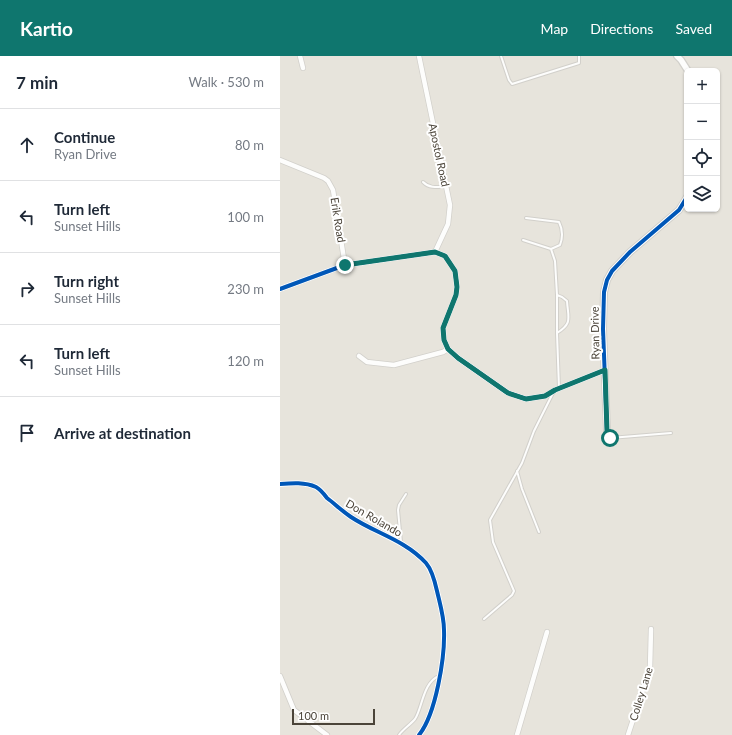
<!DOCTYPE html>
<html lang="en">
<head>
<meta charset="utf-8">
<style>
	:root { --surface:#fff; --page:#f2f2f3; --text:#1f2937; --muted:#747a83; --line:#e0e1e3; --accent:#0f766e }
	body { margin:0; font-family:Lato,sans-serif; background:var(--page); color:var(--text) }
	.controls { position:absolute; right:12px; top:12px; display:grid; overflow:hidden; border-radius:6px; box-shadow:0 1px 3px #0004 }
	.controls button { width:36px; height:36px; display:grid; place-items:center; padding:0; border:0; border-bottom:1px solid var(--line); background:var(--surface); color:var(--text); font:20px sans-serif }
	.scale { position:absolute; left:12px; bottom:10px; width:83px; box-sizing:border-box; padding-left:4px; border:2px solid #4b4439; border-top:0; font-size:11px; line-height:14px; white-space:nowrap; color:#4b4439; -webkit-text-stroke:3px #fff; paint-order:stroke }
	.stop { position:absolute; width:12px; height:12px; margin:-9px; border:3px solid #0f766e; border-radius:50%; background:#fff }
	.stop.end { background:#0f766e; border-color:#fff; box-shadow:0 1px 4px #0008 }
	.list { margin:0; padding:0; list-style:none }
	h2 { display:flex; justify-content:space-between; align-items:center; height:52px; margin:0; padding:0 16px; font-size:17px }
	h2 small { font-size:13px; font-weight:400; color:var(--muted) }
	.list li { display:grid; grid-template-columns:26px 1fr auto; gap:12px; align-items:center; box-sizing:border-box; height:72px; padding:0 16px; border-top:1px solid var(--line) }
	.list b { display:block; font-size:15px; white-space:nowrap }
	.list p { margin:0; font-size:13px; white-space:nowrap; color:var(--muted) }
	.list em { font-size:13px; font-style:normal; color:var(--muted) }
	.icon { flex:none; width:22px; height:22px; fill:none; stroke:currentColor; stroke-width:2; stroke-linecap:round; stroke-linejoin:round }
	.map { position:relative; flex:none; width:452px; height:679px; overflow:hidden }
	header { display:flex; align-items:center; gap:24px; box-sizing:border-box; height:56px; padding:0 20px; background:var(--accent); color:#fff }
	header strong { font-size:19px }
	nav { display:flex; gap:22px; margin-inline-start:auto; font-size:14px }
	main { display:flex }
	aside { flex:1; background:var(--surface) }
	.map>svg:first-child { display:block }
	.residential { fill:#e7e4dc; fill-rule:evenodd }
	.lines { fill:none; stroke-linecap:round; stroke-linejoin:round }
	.service-casing { stroke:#d2d0cb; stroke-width:4 }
	.minor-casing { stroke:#d2d0cb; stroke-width:6 }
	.tertiary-casing { stroke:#d2d0cb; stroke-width:8 }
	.service { stroke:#fdfdfc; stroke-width:2 }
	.minor { stroke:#fdfdfc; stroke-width:4.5 }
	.tertiary { stroke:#fdfdfc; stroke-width:5.5 }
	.cycleway-casing { stroke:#fff; stroke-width:6 }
	.cycleway { stroke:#0057b8; stroke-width:4 }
	.route { stroke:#0f766e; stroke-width:5 }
	.labels { text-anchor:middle; stroke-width:4; stroke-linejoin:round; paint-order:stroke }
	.street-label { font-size:11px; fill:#4b4439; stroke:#fff }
</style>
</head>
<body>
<header>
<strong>Kartio</strong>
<nav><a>Map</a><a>Directions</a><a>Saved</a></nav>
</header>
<main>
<aside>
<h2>7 min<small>Walk · 530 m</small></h2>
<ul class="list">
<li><svg class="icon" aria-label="ahead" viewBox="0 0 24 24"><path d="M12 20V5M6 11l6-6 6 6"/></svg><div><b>Continue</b><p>Ryan Drive</p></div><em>80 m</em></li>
<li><svg class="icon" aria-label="left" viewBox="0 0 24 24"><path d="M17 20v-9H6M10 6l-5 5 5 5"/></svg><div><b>Turn left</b><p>Sunset Hills</p></div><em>100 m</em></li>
<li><svg class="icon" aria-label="right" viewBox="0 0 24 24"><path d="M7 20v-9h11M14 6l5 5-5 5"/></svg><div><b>Turn right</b><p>Sunset Hills</p></div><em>230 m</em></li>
<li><svg class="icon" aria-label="left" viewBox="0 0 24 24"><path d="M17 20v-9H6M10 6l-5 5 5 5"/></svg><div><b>Turn left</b><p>Sunset Hills</p></div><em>120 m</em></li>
<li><svg class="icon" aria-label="arrive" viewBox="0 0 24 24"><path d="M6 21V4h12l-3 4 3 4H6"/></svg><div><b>Arrive at destination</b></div></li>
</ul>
</aside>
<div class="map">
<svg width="452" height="679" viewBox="0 0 452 679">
	<rect width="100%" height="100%" fill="#f4f2ee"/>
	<!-- residential -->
	<path class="residential" d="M0,0h452v679h-452zM407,15h30v138h-30z"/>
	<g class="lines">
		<defs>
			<path id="service" d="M221,0l8,24 3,4 67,-21v-7
				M143,126c7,7 14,5 23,4
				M246,162l33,4c4,8 4,15 1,23l-9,4
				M243,184l28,9 4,12 2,34
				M277,277v-38l5,2 5,4c1,17 6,22 -10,32l2,55
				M328,375l2,7 61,-5
				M237,415l5,18 17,43
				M121,486l-3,-32 1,-5 7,-11
				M204,563l28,-24 2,-4 -21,-49 -3,-22 32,-57 12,-32 20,-40
				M119,679c4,-6 11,-10 16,-16 7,-10 8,-37 24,-43"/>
			<path id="minor" d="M20,0l3,12
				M139,0l31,149 -2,19 -13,28
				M0,104l44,18 4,3 5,9 12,75
				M0,233l65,-24 90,-13 10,4 10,15 2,16 -1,8 -13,33 1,12 4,9 10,9 50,35 18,6 19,-3 10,-6 50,-20
				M79,300l8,6 27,3 49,-13 5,-3
				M0,428c12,-1 25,-2 36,3 4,2 8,7 11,11 8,6 15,13 24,19 24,16 54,23 75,46 6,7 9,19 11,28 3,13 7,26 7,39 1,27 -8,84 -25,105
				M0,620l14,34 33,25
				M237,679l30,-103
				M348,679l22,-67 1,-39"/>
			<path id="tertiary" d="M397,0l4,4 7,11
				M327,375l-4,-102 1,-37 3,-12 5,-9 18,-19 49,-42 8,-13"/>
		</defs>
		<!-- service casing -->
		<use href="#service" class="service-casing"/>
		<!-- minor casing -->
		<use href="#minor" class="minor-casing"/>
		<!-- tertiary casing -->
		<use href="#tertiary" class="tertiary-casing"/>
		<!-- service -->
		<use href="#service" class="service"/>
		<!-- minor -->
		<use href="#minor" class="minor"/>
		<!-- tertiary -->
		<use href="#tertiary" class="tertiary"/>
		<defs>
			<path id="cycleway" d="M0,233l65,-24 90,-13 10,4 10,15 2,16 -1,8 -13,33 1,12 4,9 10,9 50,35 18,6 19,-3 10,-6 50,-20
				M327,375l-4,-102 1,-37 3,-12 5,-9 18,-19 49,-42 8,-13
				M0,428c12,-1 25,-2 36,3 4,2 8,7 11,11 8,6 15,13 24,19 24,16 54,23 75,46 6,7 9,19 11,28 3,13 7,26 7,39 1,27 -8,84 -25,105"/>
		</defs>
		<!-- cycleway casing -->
		<use href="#cycleway" class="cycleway-casing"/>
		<!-- cycleway -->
		<use href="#cycleway" class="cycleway"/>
	</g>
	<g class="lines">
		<!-- route -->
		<path class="route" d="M65,209l90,-13 10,4 10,15 2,16 -1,8 -13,33 1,12 4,9 10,9 50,35 18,6 19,-3 10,-6 50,-20 2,61 3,7"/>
	</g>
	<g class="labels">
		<!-- street labels -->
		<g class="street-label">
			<text transform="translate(159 99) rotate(78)" y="4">Apostol Road</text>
			<text transform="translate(58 164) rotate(81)" y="4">Erik Road</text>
			<text transform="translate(315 277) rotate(-91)" y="4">Ryan Drive</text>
			<text transform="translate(94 462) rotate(30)" y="4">Don Rolando</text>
			<text transform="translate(361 638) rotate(-73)" y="4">Colley Lane</text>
		</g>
	</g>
</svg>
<div class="controls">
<button>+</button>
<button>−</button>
<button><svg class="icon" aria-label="locate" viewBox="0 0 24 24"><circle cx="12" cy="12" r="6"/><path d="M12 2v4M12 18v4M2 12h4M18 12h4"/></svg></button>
<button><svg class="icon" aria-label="layers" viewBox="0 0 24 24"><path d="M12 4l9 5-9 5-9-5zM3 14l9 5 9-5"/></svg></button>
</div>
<div class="scale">100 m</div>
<div class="stop" style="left:330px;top:382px"></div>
<div class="stop end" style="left:65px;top:209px"></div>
</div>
</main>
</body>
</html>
